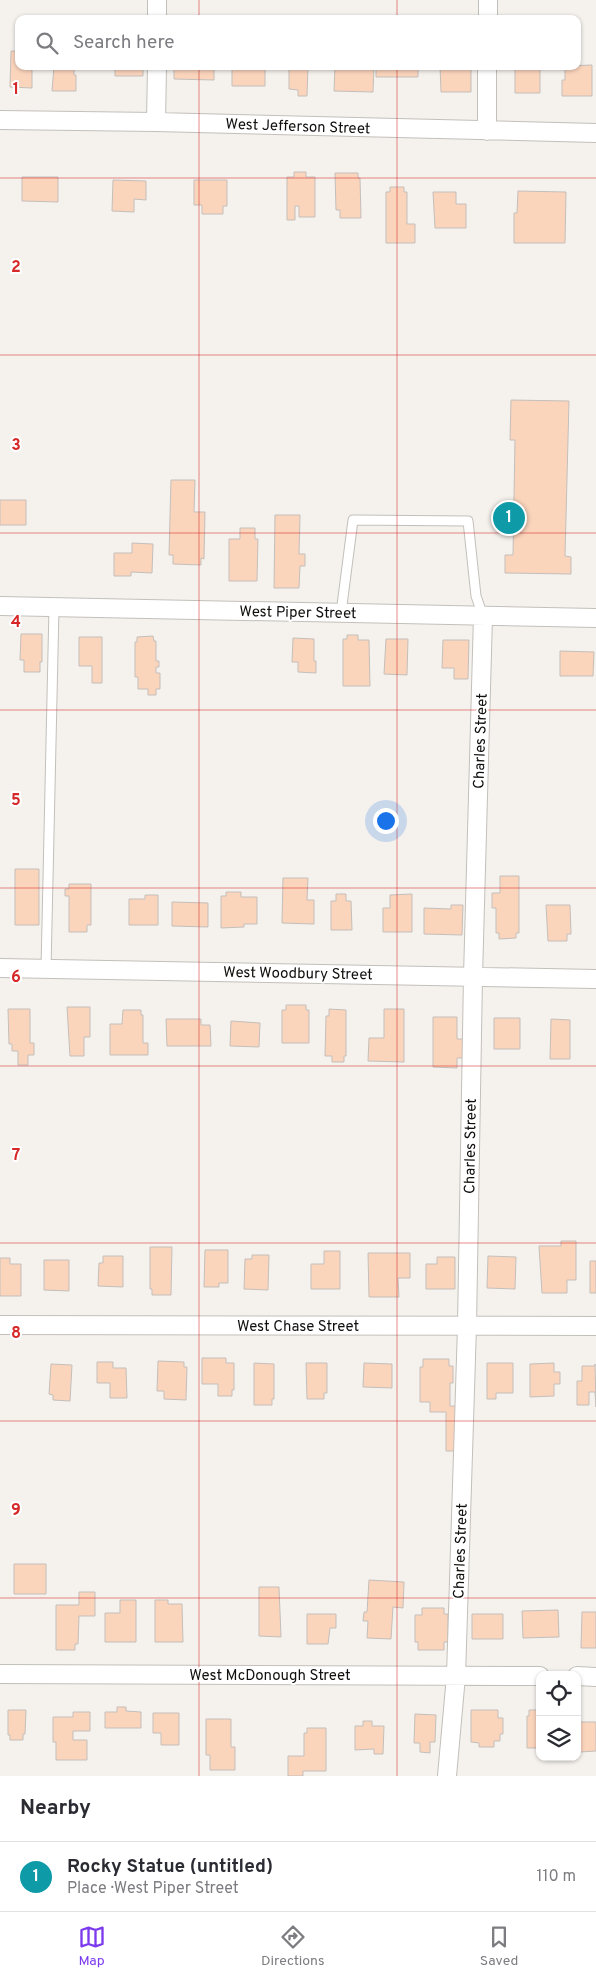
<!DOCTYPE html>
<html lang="en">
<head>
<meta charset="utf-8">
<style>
	:root { --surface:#fff; --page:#f7f7f7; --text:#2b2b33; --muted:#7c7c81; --line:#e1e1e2; --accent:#7c3aed }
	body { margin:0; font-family:Overpass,sans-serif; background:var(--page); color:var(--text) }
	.controls { position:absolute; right:15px; bottom:15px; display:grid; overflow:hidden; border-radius:10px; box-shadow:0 1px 4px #0004 }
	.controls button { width:45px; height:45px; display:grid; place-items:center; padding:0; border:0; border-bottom:1px solid var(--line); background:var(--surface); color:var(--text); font:25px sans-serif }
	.you { position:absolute; left:385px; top:820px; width:18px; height:18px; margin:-12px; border:4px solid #fff; border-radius:50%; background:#1a73e8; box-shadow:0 0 0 8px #1a73e833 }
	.badge { display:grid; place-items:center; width:32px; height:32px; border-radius:50%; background:var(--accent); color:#fff; font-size:16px; font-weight:700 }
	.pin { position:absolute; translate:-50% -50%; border:2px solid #fff; box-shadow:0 1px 5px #0006 }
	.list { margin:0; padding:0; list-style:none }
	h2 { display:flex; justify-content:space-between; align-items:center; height:65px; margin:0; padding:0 20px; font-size:21px }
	h2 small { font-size:16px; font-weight:400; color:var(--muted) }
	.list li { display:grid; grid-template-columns:32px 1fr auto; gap:15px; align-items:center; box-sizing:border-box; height:70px; padding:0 20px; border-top:1px solid var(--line) }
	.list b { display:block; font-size:19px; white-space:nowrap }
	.list p { margin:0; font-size:16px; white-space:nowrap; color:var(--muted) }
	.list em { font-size:16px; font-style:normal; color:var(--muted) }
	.icon { flex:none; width:28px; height:28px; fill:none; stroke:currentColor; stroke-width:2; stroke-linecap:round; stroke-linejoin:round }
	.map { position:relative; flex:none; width:596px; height:1776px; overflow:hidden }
	.search { position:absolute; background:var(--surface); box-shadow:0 1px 4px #0004; left:15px; right:15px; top:15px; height:55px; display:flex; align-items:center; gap:12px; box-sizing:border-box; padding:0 18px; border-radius:10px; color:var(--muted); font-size:19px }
	.sheet { height:135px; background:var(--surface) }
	nav { display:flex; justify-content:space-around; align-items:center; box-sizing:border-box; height:70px; border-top:1px solid var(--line); background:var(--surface); font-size:14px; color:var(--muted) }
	nav a { display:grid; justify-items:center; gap:2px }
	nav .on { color:var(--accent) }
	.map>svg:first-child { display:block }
	.building { fill:#fbd4bc; stroke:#c4bfbb }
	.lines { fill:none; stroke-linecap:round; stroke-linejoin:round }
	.service-casing { stroke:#c3c0bb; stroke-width:11 }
	.minor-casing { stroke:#c3c0bb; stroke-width:20 }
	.service { stroke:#fff; stroke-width:9 }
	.minor { stroke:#fff; stroke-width:18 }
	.grid { fill:none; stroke:#d62828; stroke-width:1; stroke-opacity:0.55 }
	.labels { text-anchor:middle; stroke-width:4; stroke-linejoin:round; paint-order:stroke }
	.street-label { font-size:15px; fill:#100f0e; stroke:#fff }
	.grid-label { font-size:16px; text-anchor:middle; font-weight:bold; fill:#d62828; stroke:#fff; stroke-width:4; stroke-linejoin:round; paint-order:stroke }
</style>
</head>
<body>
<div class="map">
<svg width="596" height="1776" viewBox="0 0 596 1776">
	<rect width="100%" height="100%" fill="#f5f1ed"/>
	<!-- building -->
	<path class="building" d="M11,51h8v15h13v22l-22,-1z
		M592,65v31h-30v-16h3v-14z
		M54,66h20v9h2v16h-24z
		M115,66h28v10h-28z
		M174,66h40v14l-40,-1z
		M232,66h33v20h-33z
		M289,66h19l-1,30h-9v-6l-9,-1z
		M335,66h39l-1,26 -39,-1z
		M376,66h42v11h-42z
		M440,66h31v26h-30z
		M515,66h25v27h-25z
		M294,172h12v5h9v40h-16v-11h-4v14h-8v-43h7z
		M335,173h23v5h2l1,40h-21v-8h-4z
		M22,177h36v25l-36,-1z
		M113,180l33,1v19l-12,-1v13l-22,-1z
		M194,180h33v26h-4v8h-21v-9h-8z
		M390,187h14v5h3v32h8v19h-29v-51h4z
		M518,191l48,1 -1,51h-51v-30h3z
		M433,192h23v12h10v24h-31z
		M511,400l58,1 -4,155 6,1v17l-66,-1v-18h8l2,-115h-5z
		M171,480h24l-1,32h11l-1,47 -3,-1v7l-28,-1v-9h-4z
		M0,500h26v25h-26z
		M275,515h25l-1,39h6v12h-5l-1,22h-25z
		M240,528h15v11h3l-1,42h-28v-42h11z
		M132,543l21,1 -1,29 -21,-1v4h-17v-23h18z
		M21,634h21v28h-2v10h-16v-12h-4z
		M347,635h11v5h11l1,46h-27v-47h4z
		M153,636l1,5h2v20h3v6h-3v6h4v16h-4v6h-8v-6h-10v-12h-3v-35h2v-5z
		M79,637h23v46h-10v-17h-13z
		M293,638l21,1v22h2v12l-18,-1v-10h-6z
		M386,639h22l-1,36 -23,-1z
		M443,640h26l-1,39h-14v-11h-12z
		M560,651l34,1 -1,24h-33z
		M15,869h24v56h-24z
		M500,876h19v57h-3v5l-17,1v-6h-3v-25h-4v-15h8z
		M283,878h25l-1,22h7v24l-32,-1z
		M69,884h22v41h-4v7h-18v-36h-4v-7h4z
		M226,892h15v5h16v27h-13v3l-23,1v-32h5z
		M336,894h10v7h5l1,29h-21v-29h5z
		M412,894v38h-29v-24h7v-13z
		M145,895h13v30h-29v-26h16z
		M172,902l36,1v24l-36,-1z
		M451,905h12l-1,30 -38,-1v-26l27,1z
		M546,905h24l1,29h-4v7h-19z
		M286,1005h20v5h3v33h-27v-33h4z
		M67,1007h23v30h-6v19h-14z
		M8,1009h22v34h4v12h-6v10h-10v-14h-6v-7h-3z
		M329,1009l17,1v46h-2v6h-12v-6h-7l1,-40h3z
		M384,1009h20v53l-36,-1 1,-23h15z
		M123,1010h18v5h2v28h5v12h-38v-31h12z
		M433,1017h24v22h6v19h-6v10l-24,-1z
		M494,1018h26v31h-26z
		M166,1019h35v6h9l1,21h-44z
		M551,1019l19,1v39h-20z
		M231,1021l29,2 -1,24 -29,-1z
		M561,1241h15v39h-9v13h-25l-3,-47h22z
		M150,1247h22l-1,48h-19v-6h-2z
		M205,1250h23v33h-9v4h-15z
		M324,1251h16v38h-29v-25h13z
		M368,1253h42v25h-12l1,19h-30z
		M252,1255h17l-1,35 -24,-1 1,-30h7z
		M103,1256h20v31l-25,-1 1,-23h4z
		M488,1256l28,1 -1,32 -28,-1z
		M437,1257h18v32h-29v-25h11z
		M0,1258h10v6h11v32h-21z
		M44,1260h25v31l-25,-1z
		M590,1261h6v32h-6z
		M202,1358h24v5h8v27h-2v6h-14v-12h-16z
		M423,1359h26v7h4v17h-3v23h12l-3,45h-13v-39h-16v-10h-10v-35h3z
		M158,1361l26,1v5h3l-1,33 -22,-1v-8h-7z
		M97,1362h16v6h13l1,30h-17v-15h-13z
		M254,1363l20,1v35h-2v6h-18z
		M306,1363h21v30h-3v6h-17z
		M364,1363l28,1v24l-29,-1z
		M487,1363h26v30h-17v6h-9z
		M554,1363v9h6v12h-6v12l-24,1v-33z
		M51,1364l21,1 -2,36 -17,-1v-5l-4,-1z
		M595,1364l1,43 -1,-15h-6v13h-12v-24h5v-15h13z
		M14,1564h32v30h-32z
		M369,1580l35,2 -1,26 -10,-1 -2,32 -24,-1 1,-17h-5l1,-9h3z
		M259,1587h20l2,50 -22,-1z
		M79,1592h16v24h-16l-1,28h-3v6h-19v-45h23z
		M120,1600h16v42h-31v-29h15z
		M155,1600h13v4h14l1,38h-28z
		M422,1608h22v6h4v28h-4v8h-26v-8h-3v-27h7z
		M558,1610l1,27 -36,1 -1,-27z
		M582,1612h14v36h-15z
		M307,1614h29v14h-6l-2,16h-21z
		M472,1614h31v25h-31z
		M117,1707h9v4l15,1v16h-36v-16h12z
		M8,1710h18l-1,24h-2v6h-13v-5h-2z
		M471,1710h27v8h5v16h-3v7h-6v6h-15v-4l-8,-1z
		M529,1710h11v38h-13v-32h2z
		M73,1712h17v19h-17v9h14v20h-31v-18h-3v-25h20z
		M153,1713h26v32h-18v-12h-8z
		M415,1714l21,1 -1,27h-5v11l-10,-1v-9h-6z
		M206,1719h25v28h4v23h-25v-15h-4z
		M363,1721h9v5h12l-1,28h-9v-5l-19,1v-24h8z
		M580,1722h16v29l-16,1z
		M307,1728h19v43h-23v5h-15v-20h16v-23h3z"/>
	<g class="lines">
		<defs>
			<path id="service" d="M341,613l12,-93 115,1 8,75 7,20
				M46,969l8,-362"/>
			<path id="minor" d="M157,19v-19
				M488,19v-19
				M0,120l156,2 440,11
				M156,122l1,-56
				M487,131v-65
				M0,606l596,12
				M0,968l596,11
				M0,1325l596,1
				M0,1674l540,2
				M577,1676l19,1
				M447,1776l9,-100 11,-350 6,-350 10,-360"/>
		</defs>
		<!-- service casing -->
		<use href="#service" class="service-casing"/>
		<!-- minor casing -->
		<use href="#minor" class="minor-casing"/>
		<!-- service -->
		<use href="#service" class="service"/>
		<!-- minor -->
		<use href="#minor" class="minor"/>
	</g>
	<!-- grid -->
	<path class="grid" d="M199,0v19M397,0v19M199,66v1710M397,66v1710M0,178h596M0,355h596M0,533h596M0,710h596M0,888h596M0,1066h596M0,1243h596M0,1421h596M0,1598h596"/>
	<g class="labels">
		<!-- street labels -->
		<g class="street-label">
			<text transform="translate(298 126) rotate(2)" y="5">West Jefferson Street</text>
			<text transform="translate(298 612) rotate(1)" y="5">West Piper Street</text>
			<text transform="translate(480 741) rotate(-88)" y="5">Charles Street</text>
			<text transform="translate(298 973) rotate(1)" y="5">West Woodbury Street</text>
			<text transform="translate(470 1146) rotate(-89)" y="5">Charles Street</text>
			<text x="298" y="1331">West Chase Street</text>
			<text transform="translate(460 1551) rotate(-88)" y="5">Charles Street</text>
			<text x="270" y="1680">West McDonough Street</text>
		</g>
	</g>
	<g class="grid-label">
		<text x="16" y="94">1</text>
		<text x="16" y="272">2</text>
		<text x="16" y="450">3</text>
		<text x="16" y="627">4</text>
		<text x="16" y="805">5</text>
		<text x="16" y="982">6</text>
		<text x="16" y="1160">7</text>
		<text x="16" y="1338">8</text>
		<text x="16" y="1515">9</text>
	</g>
</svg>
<div class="controls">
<button><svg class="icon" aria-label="locate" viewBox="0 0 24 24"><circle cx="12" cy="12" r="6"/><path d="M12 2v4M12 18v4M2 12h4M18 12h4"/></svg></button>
<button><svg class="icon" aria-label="layers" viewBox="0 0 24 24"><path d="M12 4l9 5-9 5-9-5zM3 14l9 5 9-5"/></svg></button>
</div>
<div class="you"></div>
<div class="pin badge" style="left:509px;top:518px;background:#0f9aa8">1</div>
<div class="search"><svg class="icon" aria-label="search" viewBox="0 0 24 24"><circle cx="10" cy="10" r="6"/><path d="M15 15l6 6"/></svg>Search here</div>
</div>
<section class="sheet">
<h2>Nearby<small></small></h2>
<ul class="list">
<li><span class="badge" style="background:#0f9aa8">1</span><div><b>Rocky Statue (untitled)</b><p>Place · West Piper Street</p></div><em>110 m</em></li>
</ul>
</section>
<nav>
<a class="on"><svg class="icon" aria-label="map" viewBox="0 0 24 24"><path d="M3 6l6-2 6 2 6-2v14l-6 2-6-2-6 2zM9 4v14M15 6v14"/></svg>Map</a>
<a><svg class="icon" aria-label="directions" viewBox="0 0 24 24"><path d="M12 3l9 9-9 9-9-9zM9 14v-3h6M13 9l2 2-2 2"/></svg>Directions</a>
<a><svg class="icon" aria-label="saved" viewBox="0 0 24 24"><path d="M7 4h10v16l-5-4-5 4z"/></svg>Saved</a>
</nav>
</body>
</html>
